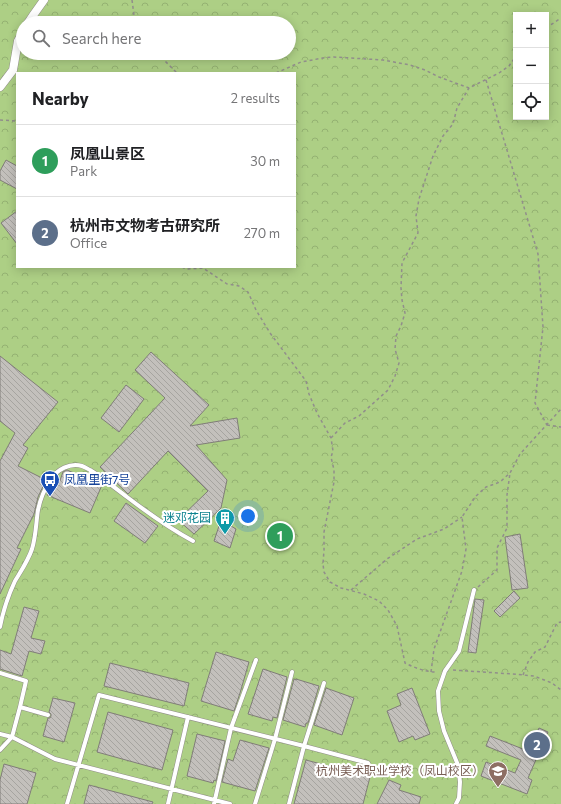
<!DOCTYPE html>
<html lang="en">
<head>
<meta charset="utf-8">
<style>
	:root { --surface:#fff; --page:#f2f2f2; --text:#202124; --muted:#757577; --line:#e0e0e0; --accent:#ea580c }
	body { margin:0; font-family:Commissioner,"Noto Sans SC",sans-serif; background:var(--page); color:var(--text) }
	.controls { position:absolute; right:12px; top:12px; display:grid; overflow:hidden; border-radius:0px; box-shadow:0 2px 10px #0003 }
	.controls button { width:36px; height:36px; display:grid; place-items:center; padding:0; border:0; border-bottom:1px solid var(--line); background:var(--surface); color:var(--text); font:20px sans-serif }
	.you { position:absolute; left:248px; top:516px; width:14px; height:14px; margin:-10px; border:3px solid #fff; border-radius:50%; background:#1a73e8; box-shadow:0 0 0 6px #1a73e833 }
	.badge { display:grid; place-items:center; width:26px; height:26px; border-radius:50%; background:var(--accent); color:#fff; font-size:13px; font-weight:700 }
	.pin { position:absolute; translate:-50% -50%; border:2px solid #fff; box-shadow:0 1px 4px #0006 }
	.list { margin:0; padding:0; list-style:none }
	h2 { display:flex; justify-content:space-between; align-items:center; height:52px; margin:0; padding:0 16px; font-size:17px }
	h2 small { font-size:13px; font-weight:400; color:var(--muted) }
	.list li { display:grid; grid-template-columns:26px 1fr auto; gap:12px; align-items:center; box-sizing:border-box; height:72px; padding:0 16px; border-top:1px solid var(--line) }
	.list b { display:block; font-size:15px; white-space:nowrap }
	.list p { margin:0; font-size:13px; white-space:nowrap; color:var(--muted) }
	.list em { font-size:13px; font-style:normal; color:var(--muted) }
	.icon { flex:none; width:22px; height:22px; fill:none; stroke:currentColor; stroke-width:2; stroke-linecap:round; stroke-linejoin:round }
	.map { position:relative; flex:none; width:561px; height:804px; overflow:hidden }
	.search { position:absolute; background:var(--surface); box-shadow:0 2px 10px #0003; left:16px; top:16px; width:280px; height:44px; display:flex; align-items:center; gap:10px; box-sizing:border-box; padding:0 14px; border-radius:22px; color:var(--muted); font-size:15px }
	.panel { position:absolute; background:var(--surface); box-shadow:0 2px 10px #0003; left:16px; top:72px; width:280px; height:196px; border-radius:0px }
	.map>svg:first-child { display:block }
	.park { fill:url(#park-crowns); fill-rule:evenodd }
	.building { fill:url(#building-back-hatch); stroke:#807d78 }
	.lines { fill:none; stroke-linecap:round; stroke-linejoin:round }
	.lane-casing { stroke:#908d88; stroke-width:5 }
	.street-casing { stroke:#908d88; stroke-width:9 }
	.path { stroke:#918e8b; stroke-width:1.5; stroke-dasharray:3 3; stroke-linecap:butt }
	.lane { stroke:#fff; stroke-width:4 }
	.street { stroke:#fff; stroke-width:8 }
	.labels { text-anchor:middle; stroke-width:4; stroke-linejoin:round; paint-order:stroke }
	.transit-label { font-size:12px; fill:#164399; stroke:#fff; text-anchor:start }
	.culture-label { font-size:12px; fill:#0d838f; stroke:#fff; text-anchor:end }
	.education-label { font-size:12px; fill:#785e54; stroke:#fff; text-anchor:end }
</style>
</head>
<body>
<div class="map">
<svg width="561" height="804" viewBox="0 0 561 804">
	<defs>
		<pattern id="park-crowns" width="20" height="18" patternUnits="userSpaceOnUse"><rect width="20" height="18" fill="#adcf85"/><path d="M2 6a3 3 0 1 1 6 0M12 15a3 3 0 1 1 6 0" fill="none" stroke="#94b172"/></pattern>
		<pattern id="building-back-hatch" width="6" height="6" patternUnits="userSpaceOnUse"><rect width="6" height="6" fill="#c3c0bc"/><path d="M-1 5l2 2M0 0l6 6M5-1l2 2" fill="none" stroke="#a6a4a0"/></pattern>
	</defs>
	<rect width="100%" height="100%" fill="#f6f3ee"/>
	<!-- park -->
	<path class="park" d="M0,0h561v804h-561zM516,15h30v102h-30zM23,23h266v30h-266zM17,73h278v194h-278z"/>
	<!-- building -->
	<path class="building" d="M6,160l11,6v23l-17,-9v-9z
		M17,211v33l-16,-21z
		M151,352l58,53 -19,21 47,-8 3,20 -44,7 31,35 -6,28 -27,26 -16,-14 30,-29 -40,-40 -40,43 -28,-27 65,-69 -30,-28z
		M0,356l58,46 -35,43 5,3 -10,18 28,14 -8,17 -4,17 -17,34 4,1 -21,45v-133l15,-28 -15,-12z
		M126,385l18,14 -25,33 -18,-14z
		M67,470l35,15 -12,28 -43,-18 6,-12 5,3 5,-14z
		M126,503l32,23 -13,17 -31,-22z
		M221,520l15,9 -6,19 -16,-7z
		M520,534l8,54 -16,2 -7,-53z
		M514,591l6,7 -20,19 -6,-6z
		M475,599l9,1 -8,53 -8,-1z
		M24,607l15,4 -8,27 14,3 -4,13 -12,-3 -7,25 -22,-7v-19l11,4z
		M216,652l33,10 -9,31 -6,18 -33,-10z
		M110,663l79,20 -5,23 -80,-20z
		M263,669l24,8 -10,41 -4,-1 -1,4 -24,-7z
		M294,679l2,1v-1l23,7 -11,37h-2l-1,4 -22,-7z
		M326,688l28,10 -12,37 -28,-10z
		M412,688l18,46 -15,6 -2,-4 -14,6 -12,-31 14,-6 -4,-11z
		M53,698l22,5 -11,39 -21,-6 5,-18h2l1,-2v-2l-2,-2z
		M108,712l65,18 -11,40 -65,-18z
		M539,728l9,4 -20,46 4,2 -5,14 -46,-18 5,-14 29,11 6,-13 -35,-14 4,-10 38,15z
		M197,734l28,7 -9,40 -2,-1 -1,3 -26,-7z
		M240,740l29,8 -14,43 -33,-9 6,-23 5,2z
		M306,760l64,17 -7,27h-69z
		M4,764l32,9 -9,31h-27v-24z
		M389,780l12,5 -2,5 22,7 -2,7h-42z
		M89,785l64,17 -1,2h-68z"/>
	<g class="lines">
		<defs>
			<path id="lane" d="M0,627c3,-16 8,-31 15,-46 6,-10 13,-20 17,-32 4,-13 4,-26 6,-39 2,-10 7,-22 13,-31 6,-9 19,-17 31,-13 3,1 6,3 8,4 13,8 25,18 37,27 21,16 42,31 66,44
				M0,673l26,8 -6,26 28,8
				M0,734l12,3 8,-30
				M0,750l12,-13 43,22 175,45
				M67,804l32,-109 205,51 64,17
				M168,804l20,-87
				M214,804l17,-76 25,-68
				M255,804l20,-65 17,-67
				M289,804l15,-58 20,-63
				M456,804l3,-6 1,-16 -2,-17 -14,-34 -5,-20 -1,-20 7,-20 14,-20 15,-61"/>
			<path id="street" d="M28,23l6,-9 10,-14
				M0,87l13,-17 5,-29 5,-9"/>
		</defs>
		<!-- lane casing -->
		<use href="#lane" class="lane-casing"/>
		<!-- street casing -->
		<use href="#street" class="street-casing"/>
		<!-- path -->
		<path class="path" d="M132,0l3,23
			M546,28l15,-10
			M157,53l20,20
			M276,73l25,-11 22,-4 11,-1 49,3 27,5 15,5 14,7 30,11
			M486,80l52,174 5,73 -8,76 12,22
			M0,120l17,1
			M182,267l4,2 17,-1 24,16 12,2 9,6 8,18 14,23 36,48 3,13 8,19 14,25 2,13 -2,6 3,13v12l-10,50v18l-1,14 1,8 6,10 11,6 23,6 15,7 9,9 9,16 8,37c10,5 21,9 32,9
			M547,425l14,2
			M331,438l14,-15 14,-7 29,-26 7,-14 4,-13 -4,-14 1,-13 5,-10 4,-13 -3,-13 -1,-12 1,-25 16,-30 -2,-17 3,-17 14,-43 10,-20 10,-12 4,-16 12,-20 30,-15 10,-7 7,-10
			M478,587l19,-17v-22l10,-20v-33l3,-22
			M351,590l36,-31 30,-20 27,-10 18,-12
			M453,670l60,4 21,2 18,7 9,7
			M431,672l3,-23 28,-78 4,-22 -4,-32 14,-21 10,-9 14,-5 10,-9 10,-19 41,-45
			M523,675l5,-13 7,-10 10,-5 12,-24 4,-1"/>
		<!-- lane -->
		<use href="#lane" class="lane"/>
		<!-- street -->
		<use href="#street" class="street"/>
	</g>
	<!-- icons -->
	<defs>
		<symbol id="bus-pin" viewBox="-11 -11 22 30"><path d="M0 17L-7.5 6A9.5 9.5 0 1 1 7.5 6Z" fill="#1a4fb4" stroke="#fff"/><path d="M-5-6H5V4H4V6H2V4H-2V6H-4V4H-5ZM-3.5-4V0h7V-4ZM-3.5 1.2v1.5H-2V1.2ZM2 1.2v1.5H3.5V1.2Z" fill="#fff"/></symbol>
		<symbol id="building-pin" viewBox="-11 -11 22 30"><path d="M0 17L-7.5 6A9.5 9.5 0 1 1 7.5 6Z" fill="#0f9aa8" stroke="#fff"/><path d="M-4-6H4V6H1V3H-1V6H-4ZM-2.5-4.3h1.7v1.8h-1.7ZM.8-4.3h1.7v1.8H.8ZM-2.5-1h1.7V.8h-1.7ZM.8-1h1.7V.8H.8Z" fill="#fff"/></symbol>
		<symbol id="school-pin" viewBox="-11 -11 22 30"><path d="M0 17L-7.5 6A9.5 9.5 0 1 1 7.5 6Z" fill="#8d6e63" stroke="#fff"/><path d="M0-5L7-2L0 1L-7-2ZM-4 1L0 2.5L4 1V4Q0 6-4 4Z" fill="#fff"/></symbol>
	</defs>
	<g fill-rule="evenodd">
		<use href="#bus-pin" x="39" y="469" width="22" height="30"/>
		<use href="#building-pin" x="214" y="507" width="22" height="30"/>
		<use href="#school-pin" x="487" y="760" width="22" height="30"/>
	</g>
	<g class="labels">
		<!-- transit labels -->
		<g class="transit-label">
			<text x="64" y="484">凤凰里街7号</text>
		</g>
		<!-- culture labels -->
		<g class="culture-label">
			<text x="211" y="522">迷邓花园</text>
		</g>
		<!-- education labels -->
		<g class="education-label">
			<text x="484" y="775">杭州美术职业学校（凤山校区）</text>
		</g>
	</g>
</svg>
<div class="controls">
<button>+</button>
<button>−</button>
<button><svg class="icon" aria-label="locate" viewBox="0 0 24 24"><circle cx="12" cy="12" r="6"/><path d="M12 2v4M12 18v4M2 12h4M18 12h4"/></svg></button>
</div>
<div class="you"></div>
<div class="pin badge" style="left:280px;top:536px;background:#2e9e5b">1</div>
<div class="pin badge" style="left:537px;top:745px;background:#5c6f8a">2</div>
<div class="search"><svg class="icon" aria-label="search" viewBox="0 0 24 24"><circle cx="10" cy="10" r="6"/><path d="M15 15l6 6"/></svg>Search here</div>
<section class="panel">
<h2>Nearby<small>2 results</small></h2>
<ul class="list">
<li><span class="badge" style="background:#2e9e5b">1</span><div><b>凤凰山景区</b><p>Park</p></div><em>30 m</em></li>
<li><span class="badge" style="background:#5c6f8a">2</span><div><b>杭州市文物考古研究所</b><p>Office</p></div><em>270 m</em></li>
</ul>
</section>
</div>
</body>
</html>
